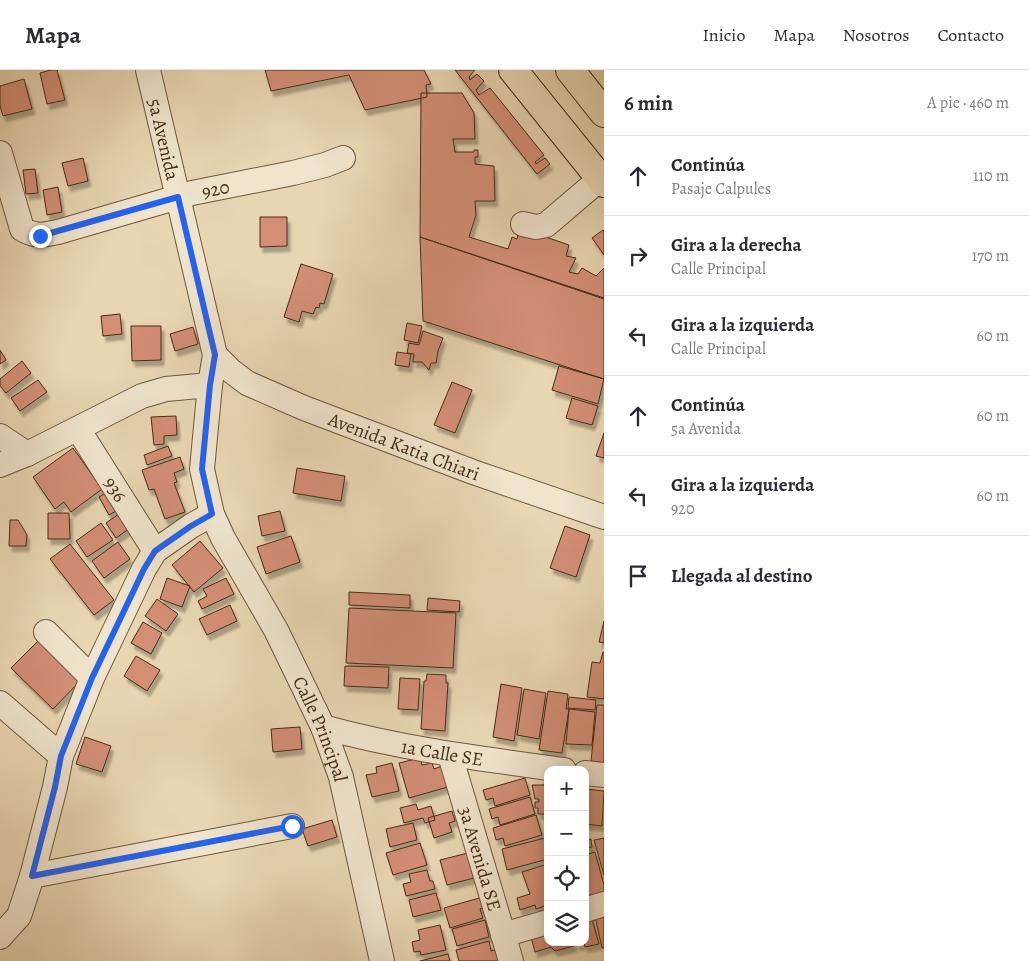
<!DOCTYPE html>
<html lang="es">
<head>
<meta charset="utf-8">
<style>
	:root { --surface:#fff; --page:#f2f2f3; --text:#2b2b33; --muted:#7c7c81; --line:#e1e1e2 }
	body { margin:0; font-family:Alegreya,serif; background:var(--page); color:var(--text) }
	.controls { position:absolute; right:15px; bottom:15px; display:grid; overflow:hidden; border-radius:10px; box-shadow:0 2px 12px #0003 }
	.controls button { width:45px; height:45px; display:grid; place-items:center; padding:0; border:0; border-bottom:1px solid var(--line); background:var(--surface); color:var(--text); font:25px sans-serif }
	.stop { position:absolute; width:15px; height:15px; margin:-11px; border:4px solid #2563eb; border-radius:50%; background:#fff }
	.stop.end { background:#2563eb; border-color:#fff; box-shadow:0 1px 5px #0008 }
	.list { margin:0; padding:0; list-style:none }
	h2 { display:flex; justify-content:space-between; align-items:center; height:65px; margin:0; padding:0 20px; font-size:21px }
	h2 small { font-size:16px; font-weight:400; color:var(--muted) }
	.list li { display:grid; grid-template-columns:32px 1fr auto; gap:15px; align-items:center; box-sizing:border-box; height:80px; padding:0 20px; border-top:1px solid var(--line) }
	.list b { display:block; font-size:19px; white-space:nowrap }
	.list p { margin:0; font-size:16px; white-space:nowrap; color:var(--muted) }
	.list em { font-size:16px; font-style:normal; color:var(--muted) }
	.icon { flex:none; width:28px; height:28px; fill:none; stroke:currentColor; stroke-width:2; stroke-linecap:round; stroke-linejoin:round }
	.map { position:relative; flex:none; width:604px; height:891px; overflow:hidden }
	header { display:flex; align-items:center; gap:30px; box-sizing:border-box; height:70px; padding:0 25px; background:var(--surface); border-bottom:1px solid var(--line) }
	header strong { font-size:24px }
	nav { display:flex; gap:28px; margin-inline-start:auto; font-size:18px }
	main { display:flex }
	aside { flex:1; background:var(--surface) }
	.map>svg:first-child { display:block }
	.building { fill:#d38e76; stroke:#462b14; filter:url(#shadow) }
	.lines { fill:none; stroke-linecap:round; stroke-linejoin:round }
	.minor-casing { stroke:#6e563c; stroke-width:26 }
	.highway-casing { stroke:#462b14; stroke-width:30 }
	.minor { stroke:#f0e4cd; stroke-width:24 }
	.highway { stroke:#e8d6b2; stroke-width:28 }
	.route { stroke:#2563eb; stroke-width:6 }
	.labels { text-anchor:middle; stroke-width:4; stroke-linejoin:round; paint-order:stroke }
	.street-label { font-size:19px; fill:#462b14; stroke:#f0e4cd }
</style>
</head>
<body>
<header>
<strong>Mapa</strong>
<nav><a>Inicio</a><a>Mapa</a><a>Nosotros</a><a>Contacto</a></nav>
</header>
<main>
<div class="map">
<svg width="604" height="891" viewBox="0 0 604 891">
	<defs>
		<filter id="shadow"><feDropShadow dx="3" dy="5.5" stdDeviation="1" flood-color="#0004"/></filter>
	</defs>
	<rect width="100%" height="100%" fill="#e8d6b2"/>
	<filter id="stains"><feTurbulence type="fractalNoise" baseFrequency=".004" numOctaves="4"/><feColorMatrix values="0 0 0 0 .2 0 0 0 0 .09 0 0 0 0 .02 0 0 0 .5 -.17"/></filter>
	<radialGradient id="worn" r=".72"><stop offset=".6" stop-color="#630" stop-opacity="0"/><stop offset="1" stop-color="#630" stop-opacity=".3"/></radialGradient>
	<!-- building -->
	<path class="building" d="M51,0h6l8,30 -18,4 -7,-31z
		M265,0h159l7,14 -5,1 1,12 -62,13 -16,-35 -78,16z
		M455,0h20l-6,7 1,3 7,-6 7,7 -8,9 3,5 11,-7 54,67 -9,7 1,2 9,-6 5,6 -13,10z
		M24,9l8,30 -29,7 -3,-10v-20z
		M421,23h41l12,20 1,26h-22l2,13h19v-2h4v7h-3v7l19,2 1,35h-20l1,14 -7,22 39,12 4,-12 5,2 3,-11 49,17 -3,11 10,2 -7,14 9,2 4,-6 14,8 8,-8v30l-184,-61z
		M83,88l5,23 -20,5 -6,-23z
		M35,99l3,24 -12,1 -3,-24z
		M58,117l4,25 -15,3 -4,-25z
		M260,147h27v29l-27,1z
		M603,160l1,1v24l-12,-17z
		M420,167l184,62v80l-181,-58z
		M301,194l32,10 -9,30 -4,-1 -1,5 -3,-1 -3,7 -11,-3 -3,11 -15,-5z
		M120,244l2,20 -19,2 -2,-20z
		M407,253l15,3 -4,17 -14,-3z
		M131,256h30v34l-29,1z
		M193,257l5,17 -23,7 -5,-17z
		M423,261l20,7 -5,13 -2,12h-5l-2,7 -7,-8h-9l1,-8 -7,-1 2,-10 10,2z
		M0,280l6,10 -6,4z
		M397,282l14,2 -2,13 -14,-2z
		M22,291l9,12 -25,20 -6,-7v-7z
		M559,296l45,13 -6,25 -46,-14z
		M38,310l9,12 -27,19 -9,-13z
		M452,312l20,8 -17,43 -21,-8z
		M572,328l26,8 -6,19 -26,-7z
		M176,346l1,19 -13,1v8l-10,1 -3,-28z
		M604,363v25l-8,-2z
		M168,376l4,10 -25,9 -3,-10z
		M73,378l29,41 -31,23 -7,-10 -9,7 -22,-32z
		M180,387l4,12 -10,4 3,9 -3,1 11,29 -20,7 -11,-30 -5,1 -7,-20z
		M297,398l48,8 -4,25 -48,-8z
		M116,417l11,18 -18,10 -10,-18z
		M123,441l10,15 -17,12 -10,-15z
		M280,441l5,20 -23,5 -4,-20z
		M48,443h21l1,26h-22z
		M10,450h8l9,15 -1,11h-17z
		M101,453l12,17 -26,17 -11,-16z
		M565,456l25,9 -14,42 -26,-9z
		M291,466l9,26 -34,12 -9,-27z
		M200,471l23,27 -29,24 -22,-27z
		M118,472l12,17 -26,19 -12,-17z
		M70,474l44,56 -20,15 -44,-56z
		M167,508l23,8 -8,21 -22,-8z
		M226,508l8,16 -32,15 -4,-8 9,-5 -4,-7z
		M349,522l61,3v13l-61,-3z
		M428,528l32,3 -1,11 -32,-2z
		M157,529l21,15 -12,17 -21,-15z
		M230,535l7,16 -30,14 -8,-16z
		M349,538l107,5 -3,55 -107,-5z
		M604,551v22l-5,-1z
		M143,552l19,11 -11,21 -20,-11z
		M43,566l41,41 -31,32 -42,-41z
		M603,582h1v47l-17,-2 5,-35 8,1z
		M136,586l24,14 -13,21 -23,-15z
		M345,596l44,1 -1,21 -44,-2z
		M427,604l19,1v8h2l-3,48 -24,-2 3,-48h2z
		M400,608l20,1 -2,31 -20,-1z
		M501,614l21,4 -8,53 -21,-4z
		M524,619l22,4 -7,46 -22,-4z
		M548,621l20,3 -2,15h3l-7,44 -23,-3z
		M569,627l27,3 -1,10 -27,-2z
		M597,635h7v58l-13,-2z
		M569,639l26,3 -3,33 -26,-1z
		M300,657l2,22 -29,3 -2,-23z
		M85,667l26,9 -9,26 -26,-8z
		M420,688l2,7 10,-2 2,6 8,-3 6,21 -39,11 -10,-35z
		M392,693l7,28 -27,6 -6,-22 11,-2 -1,-6z
		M525,708l5,17 -35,11 -2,-8 -7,2 -3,-10z
		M545,710h3v34h-10v-6h-3v-6h4v-3h-4l-3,-14h12z
		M586,719l18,2 -2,35 -17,-2z
		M530,727l5,17 -35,11 -2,-8 -6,2 -3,-10z
		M416,734l2,6 13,-4 4,14 -10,3 -2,-5 -19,5 -4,-15z
		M452,741l3,10 -6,2 3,9 -18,6 -6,-20z
		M536,745l6,20 -37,11 -2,-8 -7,2 -3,-12z
		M332,750l5,17 -29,9 -6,-17z
		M413,753l4,17 -27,7 -4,-18z
		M545,768l3,11v10l-41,11 -5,-21z
		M604,768v37l-10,-35z
		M591,769l1,8 -7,1v10v-18z
		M420,773l7,22 -34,10 -7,-22z
		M472,782l6,25 -31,8 -7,-25z
		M595,782l9,33v10l-15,4 -4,-14v-30z
		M548,794v41l-12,4 -1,-4 -15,5 -3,-12 13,-4 -8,-22z
		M427,800l3,11h3l2,8 -29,7 -3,-12 8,-2 -2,-8z
		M436,823l5,17 -28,7 -4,-17z
		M483,827l3,10 -6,2 3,9 -33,10 -6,-20z
		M604,840v38h-2l-8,-36z
		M591,845l8,29 -14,3 -1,-4 -6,2 -1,-3h8v-25z
		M485,850l4,17 -32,9 -5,-17z
		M440,855l6,25 -25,5 -1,-4 -6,1 -2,-10 8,-2 -2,-10z
		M548,858v14h25l1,4 -19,5 -4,-4 -16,5 -5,-19z
		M489,871l2,10 10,-3 3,13h-45l-3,-11z
		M448,884l2,7h-30z"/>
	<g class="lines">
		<defs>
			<g id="minor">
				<path id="s1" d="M148,0l67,285 -5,30 -8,84 10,45 11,24 53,92 47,97 18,50 41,184"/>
				<path id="s2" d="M0,83l22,76c13,8 22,6 36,3l134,-39 101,-20 32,-8 18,-7"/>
				<path d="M523,154l13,3 10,-2 54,-46"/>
				<path id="s3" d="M215,285l15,15 17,13 57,25 169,64 131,45"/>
				<path id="s4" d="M78,359l77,122"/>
				<path d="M0,366l27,18"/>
				<path d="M0,395l27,-11 115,-58 24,-7 44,-4"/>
				<path d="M46,562l46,46"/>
				<path d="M0,633l61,53"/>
				<path id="s5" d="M323,657c79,22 160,32 241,43"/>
				<path id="s6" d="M450,685l61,206"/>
				<path d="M585,703l19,2"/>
				<path d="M32,806l260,-50"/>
				<path d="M585,840l19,-6"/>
				<path d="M503,865l45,-13"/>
				<path d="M0,867l19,-21 13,-40 23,-89 6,-31 31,-78 52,-109 11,-18 36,-25 21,-12"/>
			</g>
			<path id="highway" d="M513,0l91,113
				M570,0l34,43"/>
		</defs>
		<!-- minor casing -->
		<use href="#minor" class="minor-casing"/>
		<!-- highway casing -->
		<use href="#highway" class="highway-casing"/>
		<!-- minor -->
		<use href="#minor" class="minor"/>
		<!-- highway -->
		<use href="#highway" class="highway"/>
	</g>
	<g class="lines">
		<!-- route -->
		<path class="route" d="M40,166l138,-39 37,158 -5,30 -8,84 10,45 -21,12 -36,25 -11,18 -52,109 -31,78 -6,31 -23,89 260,-50"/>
	</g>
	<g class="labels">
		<!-- street labels -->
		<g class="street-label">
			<text dy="7" stroke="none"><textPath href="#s1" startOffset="71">5a Avenida</textPath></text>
			<text dy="7" stroke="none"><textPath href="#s2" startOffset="280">920</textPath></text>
			<text dy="7" stroke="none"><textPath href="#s3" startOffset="212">Avenida Katia Chiari</textPath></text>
			<text dy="7" stroke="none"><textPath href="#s4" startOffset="71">936</textPath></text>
			<text dy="7" stroke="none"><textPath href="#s1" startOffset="695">Calle Principal</textPath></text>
			<text dy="7" stroke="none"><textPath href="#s5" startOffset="122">1a Calle SE</textPath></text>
			<text dy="7" stroke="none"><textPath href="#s6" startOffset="108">3a Avenida SE</textPath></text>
		</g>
	</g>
	<rect width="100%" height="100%" filter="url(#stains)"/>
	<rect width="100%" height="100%" fill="url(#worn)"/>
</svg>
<div class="controls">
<button>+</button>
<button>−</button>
<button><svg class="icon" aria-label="locate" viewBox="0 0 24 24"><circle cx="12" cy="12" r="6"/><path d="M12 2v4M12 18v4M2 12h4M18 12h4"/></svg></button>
<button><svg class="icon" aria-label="layers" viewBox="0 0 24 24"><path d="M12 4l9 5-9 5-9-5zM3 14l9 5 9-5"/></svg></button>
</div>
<div class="stop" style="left:292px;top:756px"></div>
<div class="stop end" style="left:40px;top:166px"></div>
</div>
<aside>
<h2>6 min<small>A pie · 460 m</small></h2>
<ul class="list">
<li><svg class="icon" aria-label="ahead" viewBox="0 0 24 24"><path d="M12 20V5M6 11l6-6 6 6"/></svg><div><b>Continúa</b><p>Pasaje Calpules</p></div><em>110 m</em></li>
<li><svg class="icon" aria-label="right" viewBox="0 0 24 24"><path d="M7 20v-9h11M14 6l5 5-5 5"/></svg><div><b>Gira a la derecha</b><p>Calle Principal</p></div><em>170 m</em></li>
<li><svg class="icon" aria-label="left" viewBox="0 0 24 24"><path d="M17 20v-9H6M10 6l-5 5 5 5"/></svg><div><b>Gira a la izquierda</b><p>Calle Principal</p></div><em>60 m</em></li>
<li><svg class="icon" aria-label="ahead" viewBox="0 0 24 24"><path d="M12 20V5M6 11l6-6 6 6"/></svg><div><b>Continúa</b><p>5a Avenida</p></div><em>60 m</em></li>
<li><svg class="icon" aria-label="left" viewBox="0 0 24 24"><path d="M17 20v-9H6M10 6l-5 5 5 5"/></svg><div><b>Gira a la izquierda</b><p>920</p></div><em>60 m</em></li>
<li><svg class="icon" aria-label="arrive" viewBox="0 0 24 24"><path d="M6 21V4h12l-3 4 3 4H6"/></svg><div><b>Llegada al destino</b></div></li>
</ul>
</aside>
</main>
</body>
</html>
